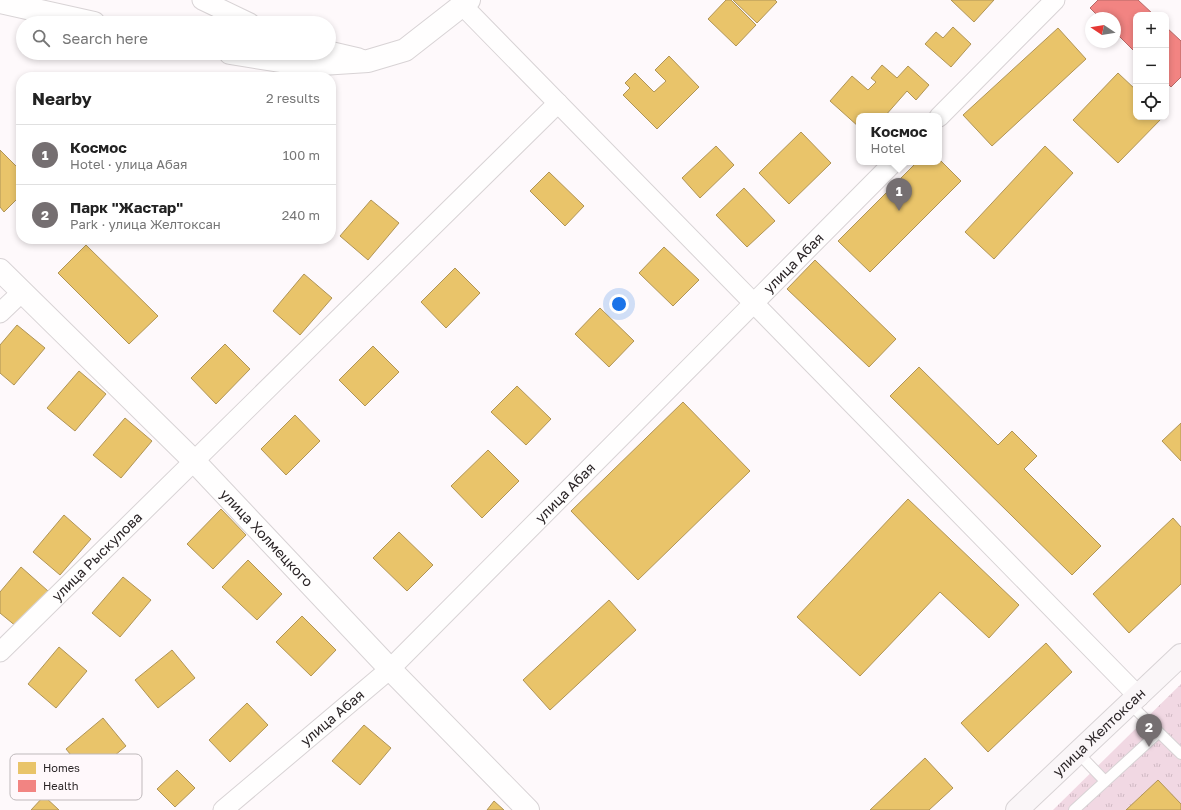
<!DOCTYPE html>
<html lang="en">
<head>
<meta charset="utf-8">
<style>
	:root { --surface:#fff; --page:#f6f6f6; --text:#222; --muted:#767676; --line:#e0e0e0; --accent:#756f71 }
	body { margin:0; font-family:"Golos Text",sans-serif; background:var(--page); color:var(--text) }
	.controls { position:absolute; right:12px; top:12px; display:grid; overflow:hidden; border-radius:8px; box-shadow:0 2px 6px #0003 }
	.controls button { width:36px; height:36px; display:grid; place-items:center; padding:0; border:0; border-bottom:1px solid var(--line); background:var(--surface); color:var(--text); font:20px sans-serif }
	.compass { position:absolute; left:1085px; top:12px; width:36px; height:36px; border-radius:50%; background:var(--surface); box-shadow:0 2px 6px #0003; rotate:282deg }
	.you { position:absolute; left:619px; top:304px; width:14px; height:14px; margin:-10px; border:3px solid #fff; border-radius:50%; background:#1a73e8; box-shadow:0 0 0 6px #1a73e833 }
	.badge { display:grid; place-items:center; width:26px; height:26px; border-radius:50%; background:var(--accent); color:#fff; font-size:13px; font-weight:700 }
	.pin { position:absolute; translate:-50% -33px; filter:drop-shadow(0 1px 2px #0008) }
	.pin::after { content:''; position:absolute; top:21px; width:14px; height:12px; background:inherit; clip-path:polygon(0 0,100% 0,50% 100%) }
	.popup { position:absolute; left:856px; top:113px; width:86px; height:52px; box-sizing:border-box; display:grid; place-content:center; border-radius:8px; background:var(--surface); filter:drop-shadow(0 1px 3px #0005); font-size:13px; white-space:nowrap; color:var(--muted) }
	.popup b { font-size:15px; color:var(--text) }
	.popup::after { content:''; position:absolute; left:50%; top:100%; margin-left:-8px; border:8px solid transparent; border-top-color:var(--surface) }
	.list { margin:0; padding:0; list-style:none }
	h2 { display:flex; justify-content:space-between; align-items:center; height:52px; margin:0; padding:0 16px; font-size:17px }
	h2 small { font-size:13px; font-weight:400; color:var(--muted) }
	.list li { display:grid; grid-template-columns:26px 1fr auto; gap:12px; align-items:center; box-sizing:border-box; height:60px; padding:0 16px; border-top:1px solid var(--line) }
	.list b { display:block; font-size:15px; white-space:nowrap }
	.list p { margin:0; font-size:13px; white-space:nowrap; color:var(--muted) }
	.list em { font-size:13px; font-style:normal; color:var(--muted) }
	.icon { flex:none; width:22px; height:22px; fill:none; stroke:currentColor; stroke-width:2; stroke-linecap:round; stroke-linejoin:round }
	.map { position:relative; flex:none; width:1181px; height:810px; overflow:hidden }
	.search { position:absolute; background:var(--surface); box-shadow:0 2px 6px #0003; left:16px; top:16px; width:320px; height:44px; display:flex; align-items:center; gap:10px; box-sizing:border-box; padding:0 14px; border-radius:22px; color:var(--muted); font-size:15px }
	.panel { position:absolute; background:var(--surface); box-shadow:0 2px 6px #0003; left:16px; top:72px; width:320px; height:172px; border-radius:16px }
	.map>svg:first-child { display:block }
	.park { fill:url(#park-tufts) }
	.homes { fill:#e9c46a; stroke:#b09456 }
	.health { fill:#f28482; stroke:#b66867 }
	.lines { fill:none; stroke-linecap:round; stroke-linejoin:round }
	.service-casing { stroke:#d8d3d5; stroke-width:12 }
	.minor-casing { stroke:#d8d3d5; stroke-width:21 }
	.tertiary-casing { stroke:#d8d3d5; stroke-width:24 }
	.secondary-casing { stroke:#d8d3d5; stroke-width:24 }
	.service { stroke:#fffefe; stroke-width:10 }
	.minor { stroke:#fffefe; stroke-width:19 }
	.tertiary { stroke:#fffefe; stroke-width:22 }
	.secondary { stroke:#faf6f8; stroke-width:22 }
	.labels { text-anchor:middle; stroke-width:4; stroke-linejoin:round; paint-order:stroke }
	.street-label { font-size:14px; fill:#2b2527; stroke:#fff8fb }
	.key { fill:#fff8fb; stroke:#bfb9bb; stroke-width:1 }
	.key-label { font-size:11px; fill:#2b2527 }
</style>
</head>
<body>
<div class="map">
<svg width="1181" height="810" viewBox="0 0 1181 810">
	<defs>
		<pattern id="park-tufts" width="24" height="20" patternUnits="userSpaceOnUse"><rect width="24" height="20" fill="#f1d8e3"/><path d="M3 7l-1-3M5 7V3M7 7l1-3M15 17l-1-3M17 17v-4M19 17l1-3" fill="none" stroke="#cfb9c3"/></pattern>
	</defs>
	<rect width="100%" height="100%" fill="#fef9fb"/>
	<!-- park -->
	<path class="park" d="M1181,684v126h-128z"/>
	<!-- homes -->
	<path class="homes" d="M726,0h5l25,25 -20,21 -28,-27z
		M733,0h42l2,2 -20,21z
		M951,0h43l-20,22z
		M953,27l18,17 -20,23 -26,-23 11,-12 7,6z
		M1058,28l28,31 -94,87 -29,-31z
		M669,56l30,31 -42,42 -34,-34 7,-7 -5,-5 10,-10 19,19 12,-11 -11,-11z
		M882,65l15,13 11,-12 21,19 -13,15 -9,-9 -22,25h-26v11l-29,-26 22,-25 16,14 8,-8 -5,-4z
		M1118,73l18,17v27h27l-45,46 -45,-43z
		M801,132l30,31 -42,41 -30,-31z
		M716,146l18,19 -34,33 -18,-20z
		M1045,146l28,27 -79,86 -29,-27z
		M0,150l21,21v24l-17,17 -4,-5z
		M939,159l22,22 -91,91 -32,-31 79,-79h22z
		M549,172l35,34 -19,20 -35,-35z
		M744,188l31,33 -28,26 -31,-32z
		M371,200l28,23 -31,37 -28,-24z
		M86,245l72,71 -29,28 -71,-71z
		M664,247l35,33 -26,26 -34,-33z
		M815,260l81,79 -27,28 -82,-78z
		M455,268l25,25 -34,35 -25,-26z
		M304,274l28,24 -32,37 -27,-24z
		M600,308l34,33 -25,26 -34,-33z
		M17,325l28,23 -31,37 -14,-12v-28z
		M225,344l25,25 -34,35 -25,-26z
		M373,346l26,26 -34,34 -26,-26z
		M919,367l79,78 14,-14 25,25 -13,13 77,77 -29,29 -182,-179z
		M79,371l27,23 -31,37 -28,-23z
		M517,386l34,33 -25,26 -35,-33z
		M683,402l67,69 -112,109 -67,-69z
		M295,415l25,26 -34,34 -25,-26z
		M125,418l27,23 -31,37 -28,-23z
		M1181,423v38l-19,-20z
		M488,450l31,31 -37,37 -31,-32z
		M908,499l111,106 -30,33 -49,-46 -80,84 -63,-59z
		M221,509l25,26 -33,34 -26,-25z
		M64,515l27,24 -31,36 -27,-23z
		M1173,518l8,9v57l-52,49 -36,-39z
		M399,532l34,33 -26,26 -34,-33z
		M248,560l34,34 -25,26 -35,-33z
		M21,567l27,24 -31,36 -17,-14v-21z
		M123,577l28,23 -31,37 -28,-24z
		M609,600l27,30 -86,80 -27,-30z
		M302,616l34,34 -25,26 -35,-34z
		M1046,643l26,29 -84,80 -27,-29z
		M59,647l28,24 -31,37 -28,-24z
		M172,650l23,28 -37,30 -23,-28z
		M247,703l21,22 -38,37 -21,-22z
		M103,718l23,28 -37,31 -23,-28z
		M364,725l27,23 -31,37 -28,-24z
		M925,758l28,30 -24,22h-59z
		M177,770l18,18 -20,19 -18,-18z
		M1158,780l23,24v6h-55z
		M44,796l15,14h-28z
		M494,801l10,9h-17z"/>
	<!-- health -->
	<path class="health" d="M1098,0h40l16,15h-18v38l-21,-21v-14h-15l-10,-10z
		M1166,27l15,14v36l-10,10 -5,-5z"/>
	<g class="lines">
		<defs>
			<path id="service" d="M1130,704l51,50
				M1078,753l27,28
				M1074,810l84,-77"/>
			<g id="minor">
				<path d="M202,0l48,23"/>
				<path d="M463,6l676,691"/>
				<path d="M329,51l30,7"/>
				<path d="M939,117l116,-117"/>
				<path d="M0,313l22,-21"/>
				<path id="s1" d="M0,652l558,-549"/>
				<path id="s2" d="M223,810l167,-141 504,-507"/>
			</g>
			<g id="tertiary">
				<path d="M0,2l94,21"/>
				<path d="M230,53l76,12 62,-4 37,-11 64,-50"/>
				<path id="s3" d="M0,270l194,191 196,208 138,141"/>
			</g>
			<g id="secondary">
				<path id="s4" d="M1017,810l164,-155"/>
			</g>
		</defs>
		<!-- service casing -->
		<use href="#service" class="service-casing"/>
		<!-- minor casing -->
		<use href="#minor" class="minor-casing"/>
		<!-- tertiary casing -->
		<use href="#tertiary" class="tertiary-casing"/>
		<!-- secondary casing -->
		<use href="#secondary" class="secondary-casing"/>
		<!-- service -->
		<use href="#service" class="service"/>
		<!-- minor -->
		<use href="#minor" class="minor"/>
		<!-- tertiary -->
		<use href="#tertiary" class="tertiary"/>
		<!-- secondary -->
		<use href="#secondary" class="secondary"/>
	</g>
	<g class="labels">
		<!-- street labels -->
		<g class="street-label">
			<text dy="5" stroke="none"><textPath href="#s2" startOffset="791">улица Абая</textPath></text>
			<text dy="5" stroke="none"><textPath href="#s2" startOffset="467">улица Абая</textPath></text>
			<text dy="5" stroke="none"><textPath href="#s3" startOffset="378">улица Холмецкого</textPath></text>
			<text dy="5" stroke="none"><textPath href="#s1" startOffset="136">улица Рыскулова</textPath></text>
			<text dy="5" stroke="none"><textPath href="#s2" startOffset="143">улица Абая</textPath></text>
			<text dy="5" stroke="none"><textPath href="#s4" startOffset="113">улица Желтоксан</textPath></text>
		</g>
	</g>
	<!-- legend -->
	<rect x="10" y="754" width="132" height="46" rx="6" class="key"/>
	<rect x="18" y="762" width="18" height="12" fill="#e9c46a"/>
	<rect x="18" y="780" width="18" height="12" fill="#f28482"/>
	<g class="key-label">
		<text x="43" y="772">Homes</text>
		<text x="43" y="790">Health</text>
	</g>
</svg>
<div class="controls">
<button>+</button>
<button>−</button>
<button><svg class="icon" aria-label="locate" viewBox="0 0 24 24"><circle cx="12" cy="12" r="6"/><path d="M12 2v4M12 18v4M2 12h4M18 12h4"/></svg></button>
</div>
<svg class="compass" viewBox="-18 -18 36 36"><path d="M0-13l5 13h-10z" fill="#e53935"/><path d="M0 13l5-13h-10z" fill="#767676"/></svg>
<div class="you"></div>
<div class="pin badge" style="left:899px;top:211px">1</div>
<div class="popup"><b>Космос</b>Hotel</div>
<div class="pin badge" style="left:1149px;top:747px">2</div>
<div class="search"><svg class="icon" aria-label="search" viewBox="0 0 24 24"><circle cx="10" cy="10" r="6"/><path d="M15 15l6 6"/></svg>Search here</div>
<section class="panel">
<h2>Nearby<small>2 results</small></h2>
<ul class="list">
<li><span class="badge">1</span><div><b>Космос</b><p>Hotel · улица Абая</p></div><em>100 m</em></li>
<li><span class="badge">2</span><div><b>Парк &quot;Жастар&quot;</b><p>Park · улица Желтоксан</p></div><em>240 m</em></li>
</ul>
</section>
</div>
</body>
</html>
